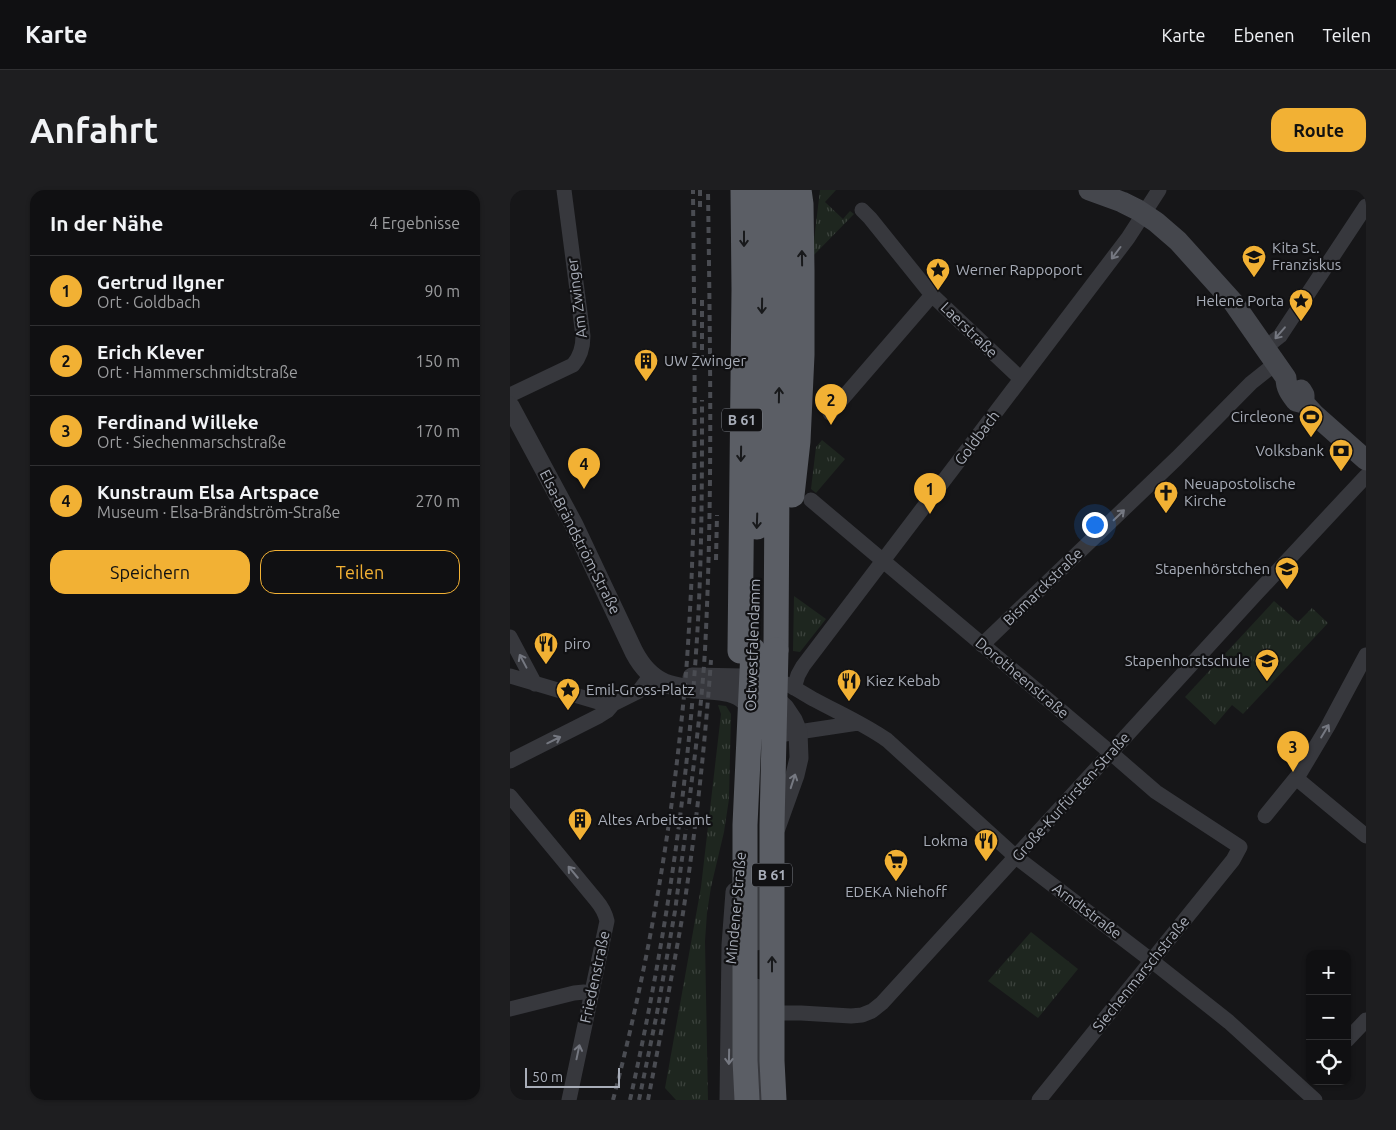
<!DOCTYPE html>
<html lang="de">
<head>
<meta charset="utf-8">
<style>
	:root { --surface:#101012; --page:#1e1e20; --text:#f1f3f6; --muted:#9c9d9f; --line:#303032; --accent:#f2b134 }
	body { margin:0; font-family:Ubuntu,sans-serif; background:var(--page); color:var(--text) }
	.controls { position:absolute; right:15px; bottom:15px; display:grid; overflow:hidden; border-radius:10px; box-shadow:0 1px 4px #0004 }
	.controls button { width:45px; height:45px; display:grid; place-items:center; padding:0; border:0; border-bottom:1px solid var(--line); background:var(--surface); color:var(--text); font:25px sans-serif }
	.scale { position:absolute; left:15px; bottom:12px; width:95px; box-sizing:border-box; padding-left:5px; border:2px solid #a8adb8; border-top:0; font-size:14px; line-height:18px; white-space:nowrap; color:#a8adb8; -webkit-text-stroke:4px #111113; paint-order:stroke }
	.you { position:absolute; left:584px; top:334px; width:18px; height:18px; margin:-12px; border:4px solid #fff; border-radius:50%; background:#1a73e8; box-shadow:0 0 0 8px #1a73e833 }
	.badge { display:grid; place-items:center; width:32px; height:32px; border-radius:50%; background:var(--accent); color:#111; font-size:16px; font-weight:700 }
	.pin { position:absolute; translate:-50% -41px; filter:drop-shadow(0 1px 2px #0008) }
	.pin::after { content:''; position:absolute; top:26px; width:18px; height:15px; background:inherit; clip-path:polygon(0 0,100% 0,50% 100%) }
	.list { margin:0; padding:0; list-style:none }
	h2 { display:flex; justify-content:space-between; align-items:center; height:65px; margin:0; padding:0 20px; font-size:21px }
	h2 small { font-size:16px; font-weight:400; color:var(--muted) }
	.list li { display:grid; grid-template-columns:32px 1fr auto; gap:15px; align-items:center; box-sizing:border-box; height:70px; padding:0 20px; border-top:1px solid var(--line) }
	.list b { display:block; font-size:19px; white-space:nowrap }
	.list p { margin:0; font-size:16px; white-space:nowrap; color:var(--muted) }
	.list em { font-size:16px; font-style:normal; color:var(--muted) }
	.actions { display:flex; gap:10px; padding:15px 20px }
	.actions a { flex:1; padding:11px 0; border:1px solid var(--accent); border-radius:15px; text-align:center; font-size:18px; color:var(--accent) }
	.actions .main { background:var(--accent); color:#111 }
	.icon { flex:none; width:28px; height:28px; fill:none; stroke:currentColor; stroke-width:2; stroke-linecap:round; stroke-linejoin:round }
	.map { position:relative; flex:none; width:856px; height:910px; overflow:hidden; border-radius:15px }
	header { display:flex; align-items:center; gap:30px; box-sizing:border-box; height:70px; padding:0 25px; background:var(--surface); border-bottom:1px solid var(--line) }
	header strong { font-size:24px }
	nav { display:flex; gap:28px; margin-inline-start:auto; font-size:18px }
	.intro { display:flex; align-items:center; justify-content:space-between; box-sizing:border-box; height:120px; padding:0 30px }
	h1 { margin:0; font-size:35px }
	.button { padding:12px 22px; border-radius:15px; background:var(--accent); color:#111; font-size:18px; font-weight:700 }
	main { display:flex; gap:30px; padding:0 30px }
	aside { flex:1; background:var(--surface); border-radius:15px; box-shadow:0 1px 4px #0004 }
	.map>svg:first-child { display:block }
	.park { fill:url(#park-tufts) }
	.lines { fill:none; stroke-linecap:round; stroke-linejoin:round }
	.minor { stroke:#37383d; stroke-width:15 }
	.tertiary { stroke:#37383d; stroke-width:19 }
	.secondary { stroke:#45474d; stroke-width:21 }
	.trunk { stroke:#5b5e65; stroke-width:25 }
	.rail { stroke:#4a4c52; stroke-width:4; stroke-dasharray:6 5; stroke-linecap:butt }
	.trunk-bridge { stroke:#5b5e65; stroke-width:25 }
	.oneway { stroke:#18191b }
	.oneway2 { stroke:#757881 }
	.labels { text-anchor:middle; stroke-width:4.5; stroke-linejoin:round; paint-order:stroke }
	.shield { fill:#111113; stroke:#7b7e86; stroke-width:1 }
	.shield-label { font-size:14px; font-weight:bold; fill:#a8adb8 }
	.poi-label { font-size:15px; fill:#a8adb8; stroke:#111113; text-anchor:start }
	.street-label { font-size:15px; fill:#a8adb8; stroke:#111113 }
</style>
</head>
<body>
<header>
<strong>Karte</strong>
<nav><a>Karte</a><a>Ebenen</a><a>Teilen</a></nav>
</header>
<div class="intro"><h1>Anfahrt</h1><a class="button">Route</a></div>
<main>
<aside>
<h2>In der Nähe<small>4 Ergebnisse</small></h2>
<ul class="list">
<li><span class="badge">1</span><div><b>Gertrud Ilgner</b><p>Ort · Goldbach</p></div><em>90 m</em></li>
<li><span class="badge">2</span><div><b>Erich Klever</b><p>Ort · Hammerschmidtstraße</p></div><em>150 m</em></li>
<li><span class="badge">3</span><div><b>Ferdinand Willeke</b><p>Ort · Siechenmarschstraße</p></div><em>170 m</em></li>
<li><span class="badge">4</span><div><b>Kunstraum Elsa Artspace</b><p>Museum · Elsa-Brändström-Straße</p></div><em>270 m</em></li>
</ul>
<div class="actions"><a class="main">Speichern</a><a>Teilen</a></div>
</aside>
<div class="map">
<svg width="856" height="910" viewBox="0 0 856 910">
	<defs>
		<pattern id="park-tufts" width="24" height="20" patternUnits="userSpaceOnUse" patternTransform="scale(1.25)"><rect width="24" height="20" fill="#1e261f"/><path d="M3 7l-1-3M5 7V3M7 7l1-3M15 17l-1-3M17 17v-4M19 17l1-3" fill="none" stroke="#3c433d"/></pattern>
	</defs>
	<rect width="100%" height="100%" fill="#161618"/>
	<!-- park -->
	<path class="park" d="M310,0h16l-11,12 18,17 7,-8 4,3 -42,43z
		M312,250l23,19 -29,34 -5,-4 5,-42z
		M284,406l32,23 -26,33 -7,-1z
		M764,411l24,21 14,-14 16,15 -85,91 -11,-9 -17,20 -30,-28z
		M208,515l8,1 5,8 -2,85 -5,33 -13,55 -4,26 -2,28 3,159h-32l-11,-12 36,-201 20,-173z
		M521,742l47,37 -40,49 -50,-37z"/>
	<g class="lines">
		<!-- minor -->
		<path class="minor" d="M352,20l8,8 62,77 89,84
			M755,158l15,-12 86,-130
			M0,205l63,-30c8,-9 10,-18 10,-29l-19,-146
			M320,223l102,-118
			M301,310l300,253 45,39 84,55 -7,13 -194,240
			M0,447l25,47
			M472,455l195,-187 74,-75 25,-20
			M0,486l95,28h8l26,-13 12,-16
			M258,489c17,1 32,13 47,21 24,13 49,24 72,40l129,117 136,104 77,61 86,78
			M284,498l4,-13 5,-9 325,-428 31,-48
			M257,540l9,5 9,-1 73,-11
			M0,571l89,-45 8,-5 6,-7
			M786,588l70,58
			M0,606l86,104c6,7 9,12 11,21l-38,179
			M755,626l35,-43 28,-47 38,-71
			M0,819l64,-16 10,-1 7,2
			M254,823h37l50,3 11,-1 10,-4 10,-8 373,-408 111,-119
			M837,850l19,-20"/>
		<!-- tertiary -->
		<path class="tertiary" d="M0,216l64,119 60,127c18,34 39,36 75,38 13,1 27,2 37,12 3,3 5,9 8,13
			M182,487l52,1 13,6 11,8 17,16 8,12 5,12 1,26 -4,17 -19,53
			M246,751v-11l7,-56
			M246,798l3,110
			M219,910l2,-155 4,-53"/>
		<!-- secondary -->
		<path class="secondary" d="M579,0l33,12 16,8 18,12 22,19 55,61 53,76c0,10 4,15 10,23l8,2
			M791,200l3,5v8l10,11 52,46"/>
		<!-- trunk -->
		<path class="trunk" d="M282,305l6,-54 4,-86v-85l-1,-66 -2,-14
			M247,337l5,-230v-107
			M266,460l1,-167 5,-197v-96
			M230,461l4,-361 -1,-100"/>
		<!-- rail -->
		<path class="rail" d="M190,0v20
			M192,110v65
			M206,370l1,-45
			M179,614c6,-51 13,-102 16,-154 8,-153 5,-307 3,-460
			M103,910c34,-129 57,-261 70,-394 4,-38 6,-77 8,-115 6,-134 3,-267 2,-401
			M120,910c33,-147 56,-297 66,-447 6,-84 6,-168 6,-253
			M129,910l18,-87 18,-102 11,-82
			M138,910c12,-62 24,-124 35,-187 13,-84 22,-169 28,-253"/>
		<!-- trunk-bridge -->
		<path class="trunk-bridge" d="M237,910l-2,-40v-235l8,-175
			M264,910l-2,-39v-236l4,-175"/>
	</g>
	<!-- one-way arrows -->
	<defs><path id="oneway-shaft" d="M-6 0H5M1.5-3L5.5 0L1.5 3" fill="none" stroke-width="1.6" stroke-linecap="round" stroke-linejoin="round" transform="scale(1.25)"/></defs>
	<g class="oneway">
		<use href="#oneway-shaft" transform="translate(234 49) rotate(90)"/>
		<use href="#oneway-shaft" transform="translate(292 68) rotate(-91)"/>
		<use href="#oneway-shaft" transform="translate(252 116) rotate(91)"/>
		<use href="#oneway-shaft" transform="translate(269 205) rotate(-89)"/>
		<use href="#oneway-shaft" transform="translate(231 264) rotate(91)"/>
		<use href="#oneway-shaft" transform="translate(247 331) rotate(92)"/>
		<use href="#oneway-shaft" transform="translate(262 774) rotate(-90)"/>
	</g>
	<g class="oneway2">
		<use href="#oneway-shaft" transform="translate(606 63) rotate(127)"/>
		<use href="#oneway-shaft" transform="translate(770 143) rotate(131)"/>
		<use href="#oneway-shaft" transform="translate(609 325) rotate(-44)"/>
		<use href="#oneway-shaft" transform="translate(13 471) rotate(-118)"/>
		<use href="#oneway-shaft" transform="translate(815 541) rotate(-59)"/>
		<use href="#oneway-shaft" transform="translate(44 550) rotate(-26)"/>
		<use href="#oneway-shaft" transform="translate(283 591) rotate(-72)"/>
		<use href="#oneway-shaft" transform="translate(63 682) rotate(-130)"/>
		<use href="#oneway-shaft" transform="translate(68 862) rotate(-78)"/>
		<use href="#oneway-shaft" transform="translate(219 867) rotate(91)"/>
	</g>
	<!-- icons -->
	<defs>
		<symbol id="school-pin" viewBox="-11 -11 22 30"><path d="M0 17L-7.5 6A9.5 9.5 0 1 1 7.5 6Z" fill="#f2b134" stroke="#111113"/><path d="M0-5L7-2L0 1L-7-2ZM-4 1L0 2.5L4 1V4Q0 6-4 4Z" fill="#111"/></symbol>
		<symbol id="sight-pin" viewBox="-11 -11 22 30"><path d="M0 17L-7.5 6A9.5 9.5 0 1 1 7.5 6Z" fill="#f2b134" stroke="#111113"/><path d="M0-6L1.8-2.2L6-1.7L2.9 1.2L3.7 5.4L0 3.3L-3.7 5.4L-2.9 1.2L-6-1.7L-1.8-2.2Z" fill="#111"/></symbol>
		<symbol id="building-pin" viewBox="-11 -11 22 30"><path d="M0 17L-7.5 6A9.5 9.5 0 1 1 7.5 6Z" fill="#f2b134" stroke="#111113"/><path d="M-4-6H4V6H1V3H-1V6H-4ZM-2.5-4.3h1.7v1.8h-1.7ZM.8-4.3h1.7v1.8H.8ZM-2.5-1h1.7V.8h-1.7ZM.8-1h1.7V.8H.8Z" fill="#111"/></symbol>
		<symbol id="stadium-pin" viewBox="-11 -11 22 30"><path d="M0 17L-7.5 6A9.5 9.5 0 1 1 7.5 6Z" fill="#f2b134" stroke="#111113"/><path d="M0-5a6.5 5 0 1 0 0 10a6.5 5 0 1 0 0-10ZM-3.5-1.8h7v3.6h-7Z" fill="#111"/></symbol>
		<symbol id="bank-pin" viewBox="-11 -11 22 30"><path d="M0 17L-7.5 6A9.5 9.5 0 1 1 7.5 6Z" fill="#f2b134" stroke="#111113"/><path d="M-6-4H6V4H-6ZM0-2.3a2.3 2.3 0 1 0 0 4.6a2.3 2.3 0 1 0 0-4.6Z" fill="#111"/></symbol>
		<symbol id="church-pin" viewBox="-11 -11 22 30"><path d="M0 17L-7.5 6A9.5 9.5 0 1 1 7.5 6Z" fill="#f2b134" stroke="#111113"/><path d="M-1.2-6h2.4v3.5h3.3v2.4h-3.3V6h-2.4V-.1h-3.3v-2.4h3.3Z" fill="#111"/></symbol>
		<symbol id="restaurant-pin" viewBox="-11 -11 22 30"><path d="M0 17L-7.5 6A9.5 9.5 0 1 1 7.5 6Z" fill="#f2b134" stroke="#111113"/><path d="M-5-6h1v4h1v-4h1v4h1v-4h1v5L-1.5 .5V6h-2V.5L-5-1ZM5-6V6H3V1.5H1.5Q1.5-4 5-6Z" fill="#111"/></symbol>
		<symbol id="supermarket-pin" viewBox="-11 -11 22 30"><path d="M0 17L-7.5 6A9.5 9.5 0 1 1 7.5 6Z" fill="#f2b134" stroke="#111113"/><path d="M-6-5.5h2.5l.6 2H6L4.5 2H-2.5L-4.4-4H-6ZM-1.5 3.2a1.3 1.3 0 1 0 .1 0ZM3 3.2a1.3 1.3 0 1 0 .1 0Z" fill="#111"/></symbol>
	</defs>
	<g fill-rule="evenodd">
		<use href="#school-pin" x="730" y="53" width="28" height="38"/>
		<use href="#sight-pin" x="414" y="66" width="28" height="38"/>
		<use href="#sight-pin" x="777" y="97" width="28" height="38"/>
		<use href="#building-pin" x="122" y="157" width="28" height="38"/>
		<use href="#stadium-pin" x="787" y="213" width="28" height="38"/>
		<use href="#bank-pin" x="817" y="247" width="28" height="38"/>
		<use href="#church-pin" x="642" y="289" width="28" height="38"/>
		<use href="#school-pin" x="763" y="365" width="28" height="38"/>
		<use href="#restaurant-pin" x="22" y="440" width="28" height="38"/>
		<use href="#school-pin" x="743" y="457" width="28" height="38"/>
		<use href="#restaurant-pin" x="325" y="477" width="28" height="38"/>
		<use href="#sight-pin" x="44" y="486" width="28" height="38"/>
		<use href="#building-pin" x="56" y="616" width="28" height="38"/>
		<use href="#restaurant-pin" x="462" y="637" width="28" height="38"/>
		<use href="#supermarket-pin" x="372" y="657" width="28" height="38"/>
	</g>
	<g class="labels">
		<!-- shield labels -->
		<g class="shield">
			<rect x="212" y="218.5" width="40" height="23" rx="4"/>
			<rect x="242" y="673.5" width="40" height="23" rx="4"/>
		</g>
		<g class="shield-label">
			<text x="232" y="235">B 61</text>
			<text x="262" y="690">B 61</text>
		</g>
		<!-- poi labels -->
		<g class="poi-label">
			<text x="762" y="63">Kita St.<tspan x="762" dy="17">Franziskus</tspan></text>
			<text x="446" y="85">Werner Rappoport</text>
			<text x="774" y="116" text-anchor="end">Helene Porta</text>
			<text x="154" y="176">UW Zwinger</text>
			<text x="784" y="232" text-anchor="end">Circleone</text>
			<text x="814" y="266" text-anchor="end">Volksbank</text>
			<text x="674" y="299">Neuapostolische<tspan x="674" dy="17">Kirche</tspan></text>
			<text x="760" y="384" text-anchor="end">Stapenhörstchen</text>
			<text x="54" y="459">piro</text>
			<text x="740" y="476" text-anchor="end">Stapenhorstschule</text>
			<text x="356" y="496">Kiez Kebab</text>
			<text x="76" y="505">Emil-Gross-Platz</text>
			<text x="88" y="635">Altes Arbeitsamt</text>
			<text x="458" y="656" text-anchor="end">Lokma</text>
			<text x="386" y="707" text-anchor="middle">EDEKA Niehoff</text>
		</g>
		<!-- street labels -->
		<g class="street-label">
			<text transform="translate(67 108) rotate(-97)" y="5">Am Zwinger</text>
			<text transform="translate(459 140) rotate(44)" y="5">Laerstraße</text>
			<text transform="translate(467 248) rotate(-53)" y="5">Goldbach</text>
			<text transform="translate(70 352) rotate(63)" y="5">Elsa-Brändström-Straße</text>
			<text transform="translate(533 397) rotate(-44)" y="5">Bismarckstraße</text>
			<text transform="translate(243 455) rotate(-88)" y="5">Ostwestfalendamm</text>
			<text transform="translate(512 488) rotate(40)" y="5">Dorotheenstraße</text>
			<text transform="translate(561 607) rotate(-48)" y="5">Große-Kurfürsten-Straße</text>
			<text transform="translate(226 718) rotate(-85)" y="5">Mindener Straße</text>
			<text transform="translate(577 721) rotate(37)" y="5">Arndtstraße</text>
			<text transform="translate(631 784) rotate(-51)" y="5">Siechenmarschstraße</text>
			<text transform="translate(85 787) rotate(-78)" y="5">Friedenstraße</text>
		</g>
	</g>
</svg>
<div class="controls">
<button>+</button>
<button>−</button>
<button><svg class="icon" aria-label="locate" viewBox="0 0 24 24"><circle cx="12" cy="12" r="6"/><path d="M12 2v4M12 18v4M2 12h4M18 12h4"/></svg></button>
</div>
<div class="scale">50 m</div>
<div class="you"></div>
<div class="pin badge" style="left:420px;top:324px">1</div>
<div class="pin badge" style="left:321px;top:235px">2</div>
<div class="pin badge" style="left:783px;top:582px">3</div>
<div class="pin badge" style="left:74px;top:299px">4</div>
</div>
</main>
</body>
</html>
